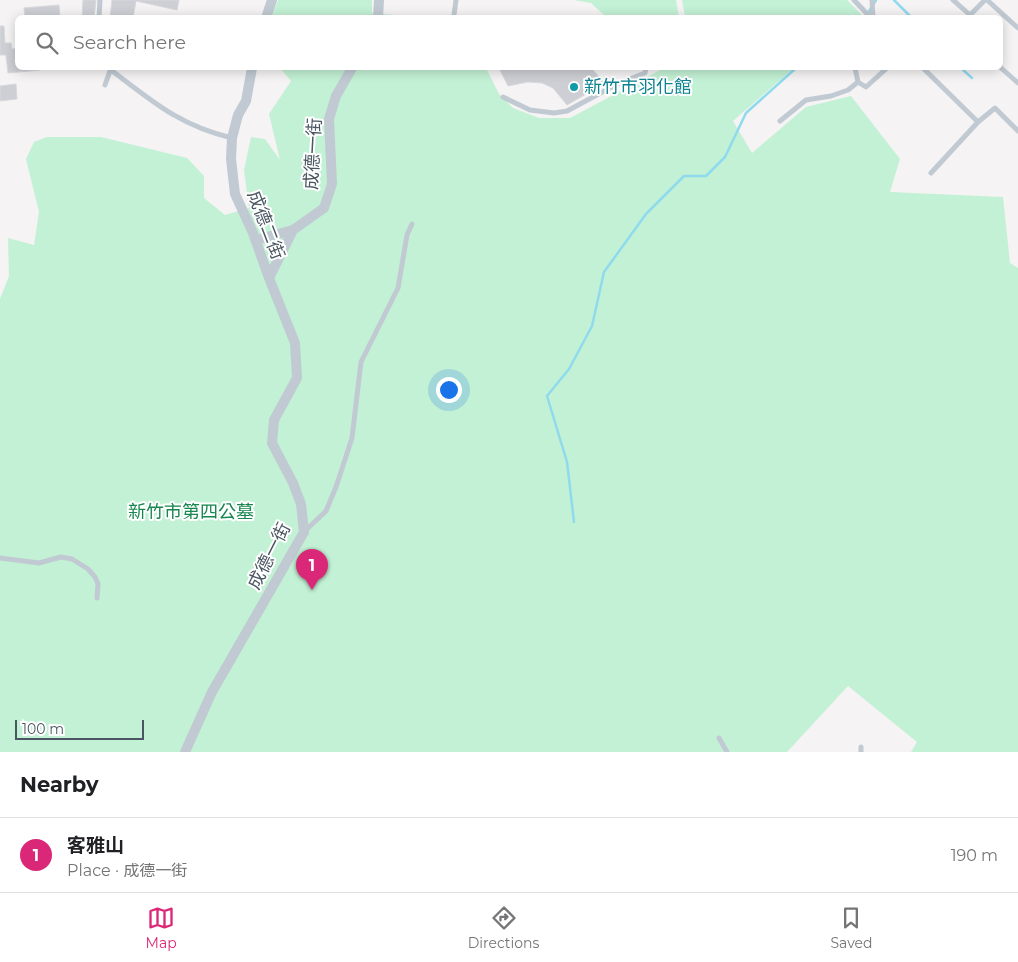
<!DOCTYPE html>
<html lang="en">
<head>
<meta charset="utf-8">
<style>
	:root { --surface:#fff; --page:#f6f6f6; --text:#202124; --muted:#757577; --line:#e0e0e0; --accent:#db2777 }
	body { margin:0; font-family:Montserrat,"Noto Sans TC",sans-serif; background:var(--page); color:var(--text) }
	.scale { position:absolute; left:15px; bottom:12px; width:129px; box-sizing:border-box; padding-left:5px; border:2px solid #4a5661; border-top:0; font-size:14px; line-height:18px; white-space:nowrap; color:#4a5661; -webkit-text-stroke:4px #fff; paint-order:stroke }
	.you { position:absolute; left:448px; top:389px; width:18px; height:18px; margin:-12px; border:4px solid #fff; border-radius:50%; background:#1a73e8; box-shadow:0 0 0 8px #1a73e833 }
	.badge { display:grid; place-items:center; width:32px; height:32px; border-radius:50%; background:var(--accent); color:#fff; font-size:16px; font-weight:700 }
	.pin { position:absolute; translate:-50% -41px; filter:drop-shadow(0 1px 2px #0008) }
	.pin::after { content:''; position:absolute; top:26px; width:18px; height:15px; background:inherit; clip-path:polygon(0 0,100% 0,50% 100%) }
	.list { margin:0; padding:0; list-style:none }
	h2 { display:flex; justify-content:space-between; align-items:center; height:65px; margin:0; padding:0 20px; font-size:21px }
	h2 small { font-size:16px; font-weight:400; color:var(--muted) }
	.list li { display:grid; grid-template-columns:32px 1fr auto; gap:15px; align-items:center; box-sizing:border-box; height:75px; padding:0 20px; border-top:1px solid var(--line) }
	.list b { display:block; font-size:19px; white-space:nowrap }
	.list p { margin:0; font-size:16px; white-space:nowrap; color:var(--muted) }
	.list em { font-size:16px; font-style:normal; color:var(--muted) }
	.icon { flex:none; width:28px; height:28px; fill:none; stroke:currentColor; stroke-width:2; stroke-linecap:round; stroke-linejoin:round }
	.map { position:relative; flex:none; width:1018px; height:752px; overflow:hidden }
	.search { position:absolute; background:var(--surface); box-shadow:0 2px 12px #0003; left:15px; right:15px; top:15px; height:55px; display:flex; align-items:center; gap:12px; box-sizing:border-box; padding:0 18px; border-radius:8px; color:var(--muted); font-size:19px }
	.sheet { height:140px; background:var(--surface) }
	nav { display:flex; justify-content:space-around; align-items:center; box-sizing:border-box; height:70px; border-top:1px solid var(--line); background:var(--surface); font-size:14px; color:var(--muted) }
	nav a { display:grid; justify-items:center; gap:2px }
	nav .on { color:var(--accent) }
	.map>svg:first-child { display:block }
	.green { fill:#c3f1d5 }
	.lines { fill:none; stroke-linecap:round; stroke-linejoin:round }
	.stream { stroke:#90daee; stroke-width:2.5 }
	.building { fill:#cdcfd5; stroke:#d7d9de }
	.service { stroke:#c1cad2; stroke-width:5 }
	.minor { stroke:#c1cad2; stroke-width:10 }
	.culture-dot { fill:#0f9aa8; stroke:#fff; stroke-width:2 }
	.labels { text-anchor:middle; stroke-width:4; stroke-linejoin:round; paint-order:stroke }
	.culture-label { font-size:18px; fill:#0d838f; stroke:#fff; text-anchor:start }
	.street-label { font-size:18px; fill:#4a5661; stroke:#fff }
	.park-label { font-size:18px; fill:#17864f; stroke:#fff }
</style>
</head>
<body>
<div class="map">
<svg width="1018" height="752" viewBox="0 0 1018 752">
	<rect width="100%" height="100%" fill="#f5f3f3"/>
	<!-- green -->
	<path class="green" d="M278,0h94v13l46,4 -147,1z
		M574,0h102l3,17h-73l-15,-14z
		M682,0h165l15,15 -3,3 -174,-1z
		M280,68h206l13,26 14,14 26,10h31l94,-50h130l-61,53 19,32 54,-46 45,-11 49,63 -10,33 113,5 7,66 8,5v484h-107l6,-10 -69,-56 -61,66h-787v-453l9,-23 -1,-38 26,7 5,-33 -13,-53 8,-17 13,-5h54l86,21 17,18v22l21,17 24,-7 -5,-38 7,-33 14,2 15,21 -11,-46 22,-33z"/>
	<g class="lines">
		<!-- stream -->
		<path class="stream" d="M894,0l18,18
			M865,18l11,-18
			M961,68l11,10
			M574,522l-7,-60 -20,-66 22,-27 23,-43 12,-54 42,-58 38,-38h22l19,-19 21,-44 50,-45"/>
	</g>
	<!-- building -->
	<path class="building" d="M83,0h13l-2,18h-12z
		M112,0h67l-2,10 -41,-9 -3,17h-23z
		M59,5l1,13h-35l-1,-10z
		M0,26h4l1,17h6l1,6 6,-1v20h22v2l-32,3 -2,-18h-6z
		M499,68h92l14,15 -38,22 -14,-17 -11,-5 -14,-1 -20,4z
		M16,84l1,15 -17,2v-15z"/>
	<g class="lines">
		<!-- service -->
		<path class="service" d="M854,0l17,18
			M872,0l1,18
			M953,0l17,15
			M987,0l31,28
			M454,15l2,-15
			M99,18l1,-18
			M177,18h4
			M967,18l18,-18
			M1000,67l18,16
			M855,68l3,14 8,5 21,-19
			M923,68l55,54 17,-14 23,23
			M111,70c41,31 69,56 121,68
			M105,85l6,-17
			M503,97l27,13 24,3 13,-2 52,-28 26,-10 1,-5
			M780,121l26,-21 25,-4 17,-6 10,-8
			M931,173l47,-51
			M304,532l22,-21 10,-24 16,-49 9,-76 37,-74 9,-53 5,-11
			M0,558l39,5 22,-6 11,2 16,10 7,8 3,7 -1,14
			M719,738l8,14
			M861,752v-5"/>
		<!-- minor -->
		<path class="minor" d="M266,18l6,-18
			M378,18l1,-18
			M252,68l-6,33 -8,14 -6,23 -1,21 4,35 18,39 16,45
			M256,240l37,-10
			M185,752l27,-60 92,-160 -3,-28 -8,-21 -21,-40 2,-23 23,-42 -2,-35 -26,-65 24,-48 31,-22 8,-24 -3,-65 7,-23 16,-28"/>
	</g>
	<!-- markers -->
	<circle class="culture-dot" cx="574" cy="87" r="5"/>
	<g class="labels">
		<!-- culture labels -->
		<g class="culture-label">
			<text x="584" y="93">新竹市羽化館</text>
		</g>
		<!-- street labels -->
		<g class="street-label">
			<text transform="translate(313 154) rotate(-87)" y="6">成德一街</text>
			<text transform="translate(266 225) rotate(69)" y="6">成德二街</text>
			<text transform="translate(269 556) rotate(-63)" y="6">成德一街</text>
		</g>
		<!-- park labels -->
		<g class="park-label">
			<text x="191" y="518">新竹市第四公墓</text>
		</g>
	</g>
</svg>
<div class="scale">100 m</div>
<div class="you"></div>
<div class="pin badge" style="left:312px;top:590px">1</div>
<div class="search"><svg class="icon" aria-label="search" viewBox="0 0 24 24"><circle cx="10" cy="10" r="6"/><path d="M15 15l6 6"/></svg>Search here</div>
</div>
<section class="sheet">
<h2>Nearby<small></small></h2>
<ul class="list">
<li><span class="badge">1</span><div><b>客雅山</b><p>Place · 成德一街</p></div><em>190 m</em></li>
</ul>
</section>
<nav>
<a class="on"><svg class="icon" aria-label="map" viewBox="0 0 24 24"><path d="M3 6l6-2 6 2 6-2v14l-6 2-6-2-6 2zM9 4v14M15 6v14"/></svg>Map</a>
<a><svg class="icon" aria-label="directions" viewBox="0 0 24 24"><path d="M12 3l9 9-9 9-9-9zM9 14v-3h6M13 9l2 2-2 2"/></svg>Directions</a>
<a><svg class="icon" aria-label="saved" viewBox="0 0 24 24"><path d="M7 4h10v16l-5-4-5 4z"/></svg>Saved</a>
</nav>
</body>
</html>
